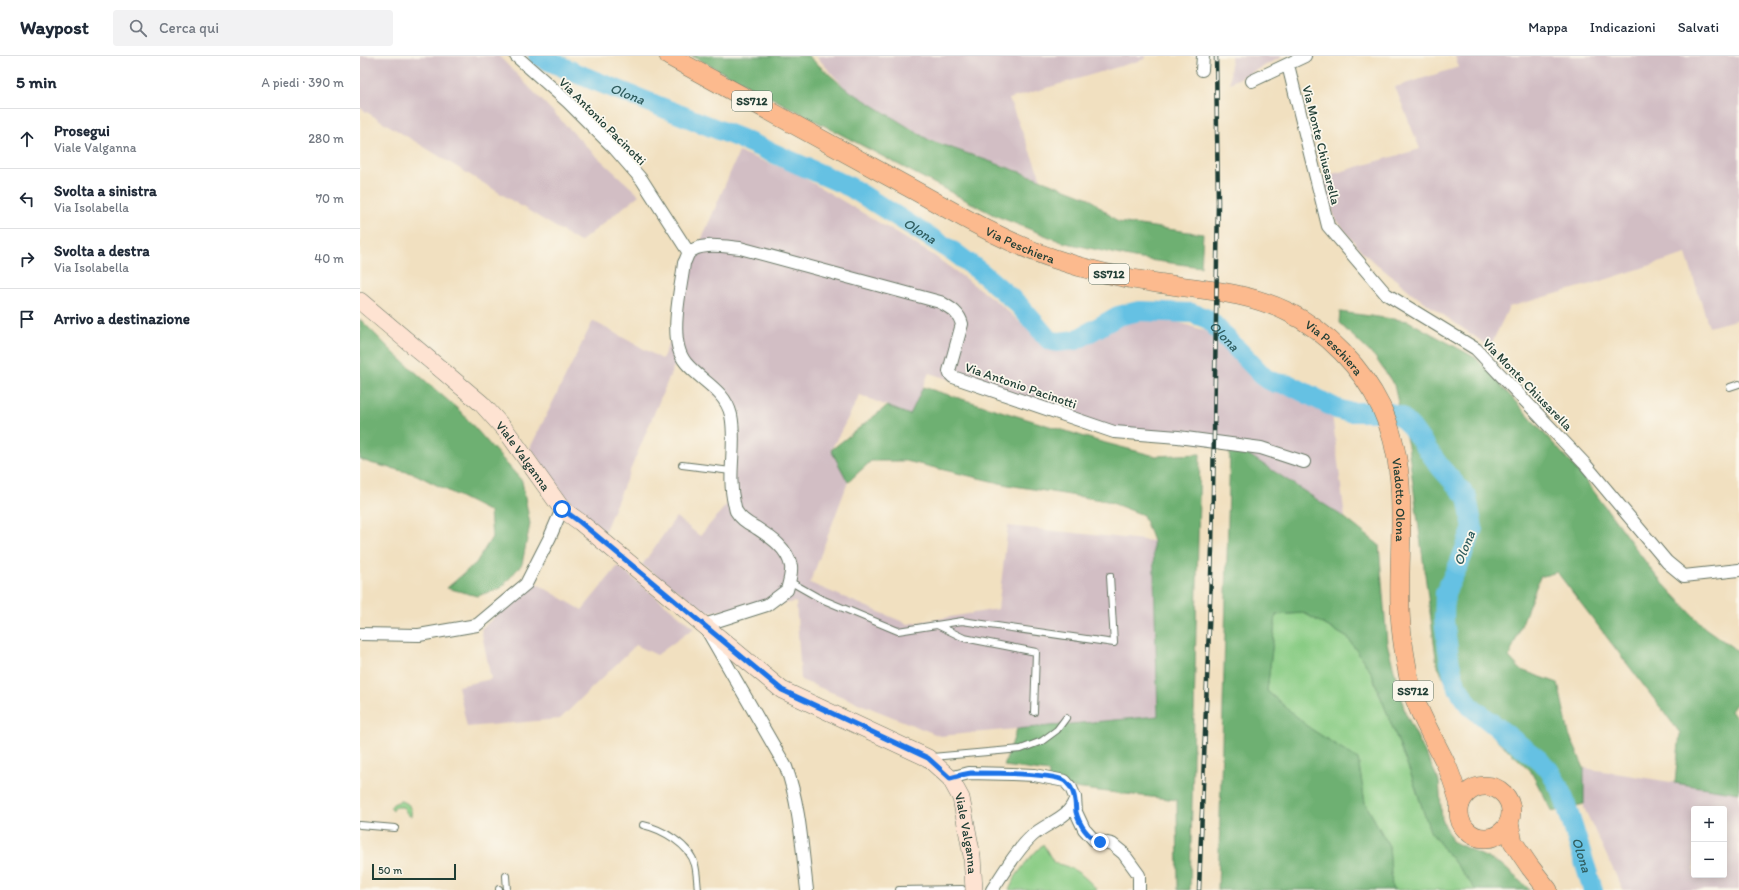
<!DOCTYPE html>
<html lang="it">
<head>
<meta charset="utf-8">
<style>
	:root { --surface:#fff; --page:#f2f2f3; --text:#1f2937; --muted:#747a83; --line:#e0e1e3 }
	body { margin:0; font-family:Itim,sans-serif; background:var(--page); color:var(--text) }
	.controls { position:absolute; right:12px; bottom:12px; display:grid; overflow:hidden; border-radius:4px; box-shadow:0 2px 10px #0003 }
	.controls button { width:36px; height:36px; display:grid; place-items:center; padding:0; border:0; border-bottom:1px solid var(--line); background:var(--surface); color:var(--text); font:20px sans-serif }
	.scale { position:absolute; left:12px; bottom:10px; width:84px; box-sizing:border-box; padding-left:4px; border:2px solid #1f3d34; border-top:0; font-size:11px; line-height:14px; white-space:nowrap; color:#1f3d34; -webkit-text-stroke:3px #fbf7ec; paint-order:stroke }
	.stop { position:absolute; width:12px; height:12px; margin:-9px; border:3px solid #1a73e8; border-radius:50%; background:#fff }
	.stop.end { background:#1a73e8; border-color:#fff; box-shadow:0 1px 4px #0008 }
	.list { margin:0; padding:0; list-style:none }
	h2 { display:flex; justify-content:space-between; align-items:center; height:52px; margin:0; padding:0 16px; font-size:17px }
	h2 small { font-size:13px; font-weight:400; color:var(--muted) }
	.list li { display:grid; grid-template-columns:26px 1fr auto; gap:12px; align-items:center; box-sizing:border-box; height:60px; padding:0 16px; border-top:1px solid var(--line) }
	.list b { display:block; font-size:15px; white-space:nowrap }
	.list p { margin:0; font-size:13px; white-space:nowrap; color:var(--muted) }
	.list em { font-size:13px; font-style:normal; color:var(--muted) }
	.icon { flex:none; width:22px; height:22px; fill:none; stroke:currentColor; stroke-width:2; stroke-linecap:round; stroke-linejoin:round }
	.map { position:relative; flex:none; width:1379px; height:834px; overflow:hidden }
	header { display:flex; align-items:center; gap:24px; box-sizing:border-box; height:56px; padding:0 20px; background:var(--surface); border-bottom:1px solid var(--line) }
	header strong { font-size:19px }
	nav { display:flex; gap:22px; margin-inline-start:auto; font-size:14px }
	.search { width:280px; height:36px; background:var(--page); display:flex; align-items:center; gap:10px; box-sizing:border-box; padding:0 14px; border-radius:4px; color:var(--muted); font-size:15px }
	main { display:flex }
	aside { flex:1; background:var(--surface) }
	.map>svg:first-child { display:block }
	.industrial { fill:#d2bec4; fill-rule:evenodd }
	.green { fill:#89cc84; stroke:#54845c }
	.forest { fill:#6eb072; stroke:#467653 }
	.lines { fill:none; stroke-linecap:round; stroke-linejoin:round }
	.river { stroke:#65c1e3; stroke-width:20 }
	.lane-casing { stroke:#687665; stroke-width:8 }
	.street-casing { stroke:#687665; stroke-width:14 }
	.secondary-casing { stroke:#687665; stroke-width:18 }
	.primary-casing { stroke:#687665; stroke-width:20 }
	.lane { stroke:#fff; stroke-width:6 }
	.street { stroke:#fff; stroke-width:12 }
	.secondary { stroke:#fee3d2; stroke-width:17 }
	.primary { stroke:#fcba8e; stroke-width:19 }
	.rail-casing { stroke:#1f3d34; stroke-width:4.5 }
	.rail { stroke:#fbf7ec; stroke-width:3; stroke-dasharray:9; stroke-linecap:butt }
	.route { stroke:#1a73e8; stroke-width:5 }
	.labels { text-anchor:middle; stroke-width:3.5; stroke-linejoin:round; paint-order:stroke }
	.shield { fill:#fbf7ec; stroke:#61756b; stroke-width:1 }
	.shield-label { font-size:12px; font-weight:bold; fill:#1f3d34 }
	.street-label { font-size:13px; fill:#1f3d34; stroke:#fbf7ec }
	.water-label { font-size:14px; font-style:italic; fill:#305e60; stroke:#fbf7ec }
</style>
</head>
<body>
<header>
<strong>Waypost</strong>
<div class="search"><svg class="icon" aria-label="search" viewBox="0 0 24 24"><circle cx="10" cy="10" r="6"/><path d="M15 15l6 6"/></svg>Cerca qui</div>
<nav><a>Mappa</a><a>Indicazioni</a><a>Salvati</a></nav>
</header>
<main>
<aside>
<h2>5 min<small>A piedi · 390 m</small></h2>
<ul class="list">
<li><svg class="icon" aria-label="ahead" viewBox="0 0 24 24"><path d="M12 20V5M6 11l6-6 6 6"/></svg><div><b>Prosegui</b><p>Viale Valganna</p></div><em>280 m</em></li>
<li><svg class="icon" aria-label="left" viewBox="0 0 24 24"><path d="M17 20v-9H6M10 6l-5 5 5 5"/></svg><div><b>Svolta a sinistra</b><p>Via Isolabella</p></div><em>70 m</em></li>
<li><svg class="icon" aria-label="right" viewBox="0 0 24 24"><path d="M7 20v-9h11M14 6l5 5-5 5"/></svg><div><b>Svolta a destra</b><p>Via Isolabella</p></div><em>40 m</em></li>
<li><svg class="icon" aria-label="arrive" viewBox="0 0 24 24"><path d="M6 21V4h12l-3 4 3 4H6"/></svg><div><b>Arrivo a destinazione</b></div></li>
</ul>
</aside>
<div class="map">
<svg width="1379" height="834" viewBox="0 0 1379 834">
	<rect width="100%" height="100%" fill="#fbf7ec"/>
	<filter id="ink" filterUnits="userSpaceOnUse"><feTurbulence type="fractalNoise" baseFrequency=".025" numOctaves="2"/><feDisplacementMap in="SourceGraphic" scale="8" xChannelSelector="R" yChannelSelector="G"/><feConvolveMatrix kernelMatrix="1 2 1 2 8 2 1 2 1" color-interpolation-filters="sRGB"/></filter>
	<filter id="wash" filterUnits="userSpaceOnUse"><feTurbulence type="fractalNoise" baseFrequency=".012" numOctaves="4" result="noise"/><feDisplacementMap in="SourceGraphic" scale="16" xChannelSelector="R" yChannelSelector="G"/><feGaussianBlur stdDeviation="0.9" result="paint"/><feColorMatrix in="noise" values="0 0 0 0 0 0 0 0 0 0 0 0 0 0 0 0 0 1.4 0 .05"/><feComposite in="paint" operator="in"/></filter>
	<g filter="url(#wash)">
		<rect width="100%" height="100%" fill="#f1e0c0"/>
		<!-- industrial -->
		<path class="industrial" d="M0,0h139l92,95 48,44 -59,47 -220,-134z
			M456,0h330l-1,3 -136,40 32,80 -112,-39 -84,-52z
			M871,0h53l-54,27z
			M1095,0h284v263l-30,8 -23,-73 -88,28 -89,25 -19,40 -73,-50 -54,-44 -28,-35 -13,-41 98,-28 -25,-62 64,-20z
			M379,96l57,21 137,82 67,49 43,40 33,2 50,-23 36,-6 43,14 57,51 70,32 13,104 -105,-69 -125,-18 -186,-58 -19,42 -50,-20 -29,55 17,32 -38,101 98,41 90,-15 10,-83 145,15 5,175 -218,20 -139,-56 -5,-78 -88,10 -66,-47 34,-48 24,19 33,-39 -2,-83 -44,-51 -13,3 -71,169 -23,-18 -50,-69 63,-127 69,38 13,-28 9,-68 14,-15z
			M258,510l76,62 -37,27 -21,-10 -76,74 -93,8 -9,-41 33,-7 -10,-50 53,-47 48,28z
			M1224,712l155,25v97h-116l-39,-82zM1334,753h30v66h-30z"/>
		<!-- green -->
		<path class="green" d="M944,557l44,25 23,34 41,105 18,54 46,59h-80l-4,-1 -3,-43 -24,-43 -7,-44 -47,-30 -44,-38 9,-76z
			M40,745c9,1 12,7 11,15l-3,-1 -5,-8h-9l-1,4 -3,-3 3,-4z
			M683,788l11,19c20,4 30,12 43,27h-88l7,-14 12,-16z"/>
		<!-- forest -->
		<path class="forest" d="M332,0h116l37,32 84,52 108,38 52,20 29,24 85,12 -2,33 -67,-9 -72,-16 -68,-27z
			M980,256l68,9 68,37 105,116 75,102 49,52 34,24v48l-8,11 8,11v71l-64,-10 5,-50 -123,-161 -17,5 -31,80 12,13 37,13 11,51 15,34v36l-32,8 -22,-42 -72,-66 -21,-39 -29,-219 -14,-61 -19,-28 -36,-34z
			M0,263l37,37 63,55 62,70 8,43 -8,40 -21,24 -24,8 -30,-8 29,-25 16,-26 -2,-25 -75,-38 -45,-11 -10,-4z
			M563,331l175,54 57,15 45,-2 -10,436h-12l-1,-90 -129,-15 1,-13 -45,-6 13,-37 141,-13 -5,-175 -10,-26 -36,-14 -99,-16 -102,-24h-35l-23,21 -17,-32 56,-44 23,9z
			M870,392l10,1 105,69 34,27 8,98 18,69 34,69 3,38 10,22 50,24 28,25h-54l-46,-59 -18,-54 -41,-105 -23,-34 -44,-25 -28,2 -9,76 44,38 47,30 7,44 24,43 3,42 4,2h-178z"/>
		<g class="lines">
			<!-- river -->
			<path class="river" id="s1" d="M178,0l45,20 156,62 111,49 104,65 28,21 37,32 30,35 8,2 19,-2 42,-24 21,-5 53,2 16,6 57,59 10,5 15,2 47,24 11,3h39l13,4 11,11 30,41 26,29 6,31 -14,36 -14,29 -1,27 6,44 6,21 14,21 69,54 10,10 13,22 31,98"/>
		</g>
	</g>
	<g filter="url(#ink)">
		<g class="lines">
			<defs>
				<path id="lane" d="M1370,331l9,-3
					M322,409l49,6
					M429,525l30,17 79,33 64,-10 152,22 -4,-67
					M577,569l27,13 72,14 -2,60
					M572,701l89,-8 21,-8 15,-11 9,-12
					M0,769l35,3
					M283,769c19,4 47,20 52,40 2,8 2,17 3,25
					M146,820l1,14
					M139,834v-1
					M539,834l63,-1"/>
				<path id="street" d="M156,0l52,46 47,47 27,31 47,73
					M928,9l40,161 58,68 90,55 108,114 83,99 17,14 55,-6
					M842,14l1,-14
					M892,25l53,-25
					M0,578l59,1 58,-10 49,-41 24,-47 12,-28
					M590,722l19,-5 43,1 22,1 31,6 6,7 4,9 1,15 8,17 10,11 18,4 11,9 16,22v15
					M447,834c-5,-41 -7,-85 -21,-123l-82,-142 63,-20 20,-15c2,-7 5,-17 4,-24 -4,-19 -21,-29 -36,-39 -6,-3 -15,-9 -19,-16 -1,-2 -1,-6 -2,-8 -7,-29 3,-59 -3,-88 -6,-25 -30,-34 -45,-52 -19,-22 -5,-73 -2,-100 2,-3 3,-7 4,-9 10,-13 39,-7 52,-6l200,54c10,6 19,10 22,22l-13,47 1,3 3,3 161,55 64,5 83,11 43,14
					M632,834c12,-18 24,-39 40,-54 15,-14 37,-17 43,-37"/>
				<g id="secondary">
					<path id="s2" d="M0,245l122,103 25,28 55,77 18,13 202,168 146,68 22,20 11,20 11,58 2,34"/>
				</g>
				<g id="primary">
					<path id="s3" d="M309,0c78,42 155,85 232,127 50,27 100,58 154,76 32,11 68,19 102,24 44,7 89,8 131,29 39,19 74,56 93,95 30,63 17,132 19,199 0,22 4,46 8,67 5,32 24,62 38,91 6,13 10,27 14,40"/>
					<circle cx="1125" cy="756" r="26"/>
					<path d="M1149,767l4,19 17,25 18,23"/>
				</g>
			</defs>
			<!-- lane casing -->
			<use href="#lane" class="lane-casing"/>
			<!-- street casing -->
			<use href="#street" class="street-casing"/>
			<!-- secondary casing -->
			<use href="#secondary" class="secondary-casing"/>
			<!-- primary casing -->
			<use href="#primary" class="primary-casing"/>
			<!-- lane -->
			<use href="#lane" class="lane"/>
			<!-- street -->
			<use href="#street" class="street"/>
			<!-- secondary -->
			<use href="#secondary" class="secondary"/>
			<!-- primary -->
			<use href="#primary" class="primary"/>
			<defs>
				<path id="rail" d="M839,834l13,-341 6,-346 -2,-147"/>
			</defs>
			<!-- rail casing -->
			<use href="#rail" class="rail-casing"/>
			<!-- rail -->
			<use href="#rail" class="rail"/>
		</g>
	</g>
	<g class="lines" filter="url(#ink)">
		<!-- route -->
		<path class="route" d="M202,453l18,13 202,168 146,68 22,20c7,-2 14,-4 21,-5 16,0 82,0 94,8 2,2 5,5 6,7 5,8 4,16 5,24 3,12 12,26 24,30"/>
	</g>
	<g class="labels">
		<!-- shield labels -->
		<g class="shield">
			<rect x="372" y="35" width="40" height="20" rx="3"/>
			<rect x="729" y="208" width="40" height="20" rx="3"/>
			<rect x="1033" y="625" width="40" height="20" rx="3"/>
		</g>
		<g class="shield-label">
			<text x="392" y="49">SS712</text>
			<text x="749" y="222">SS712</text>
			<text x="1053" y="639">SS712</text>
		</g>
		<!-- street labels -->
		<g class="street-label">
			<text transform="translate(243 65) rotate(45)" y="5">Via Antonio Pacinotti</text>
			<text transform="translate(962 89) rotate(76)" y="5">Via Monte Chiusarella</text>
			<text dy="5" stroke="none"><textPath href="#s3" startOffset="399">Via Peschiera</textPath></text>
			<text dy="5" stroke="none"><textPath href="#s3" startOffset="735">Via Peschiera</textPath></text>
			<text transform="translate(1168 328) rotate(46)" y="5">Via Monte Chiusarella</text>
			<text transform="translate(661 329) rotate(19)" y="5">Via Antonio Pacinotti</text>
			<text dy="5" stroke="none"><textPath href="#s2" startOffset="226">Viale Valganna</textPath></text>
			<text dy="5" stroke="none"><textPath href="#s3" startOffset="907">Viadotto Olona</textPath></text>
			<text dy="5" stroke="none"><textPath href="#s2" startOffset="826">Viale Valganna</textPath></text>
		</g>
		<!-- water labels -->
		<g class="water-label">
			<text dy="5" stroke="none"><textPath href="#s1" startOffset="97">Olona</textPath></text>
			<text dy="5" stroke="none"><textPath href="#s1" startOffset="421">Olona</textPath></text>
			<text dy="5" stroke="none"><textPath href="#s1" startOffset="782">Olona</textPath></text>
			<text transform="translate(1104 492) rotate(-68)" y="5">Olona</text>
			<text dy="5" stroke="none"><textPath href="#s1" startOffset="1503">Olona</textPath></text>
		</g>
	</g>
</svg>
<div class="controls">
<button>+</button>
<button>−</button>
</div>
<div class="scale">50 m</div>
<div class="stop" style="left:202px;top:453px"></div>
<div class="stop end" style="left:740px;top:786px"></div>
</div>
</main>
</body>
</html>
